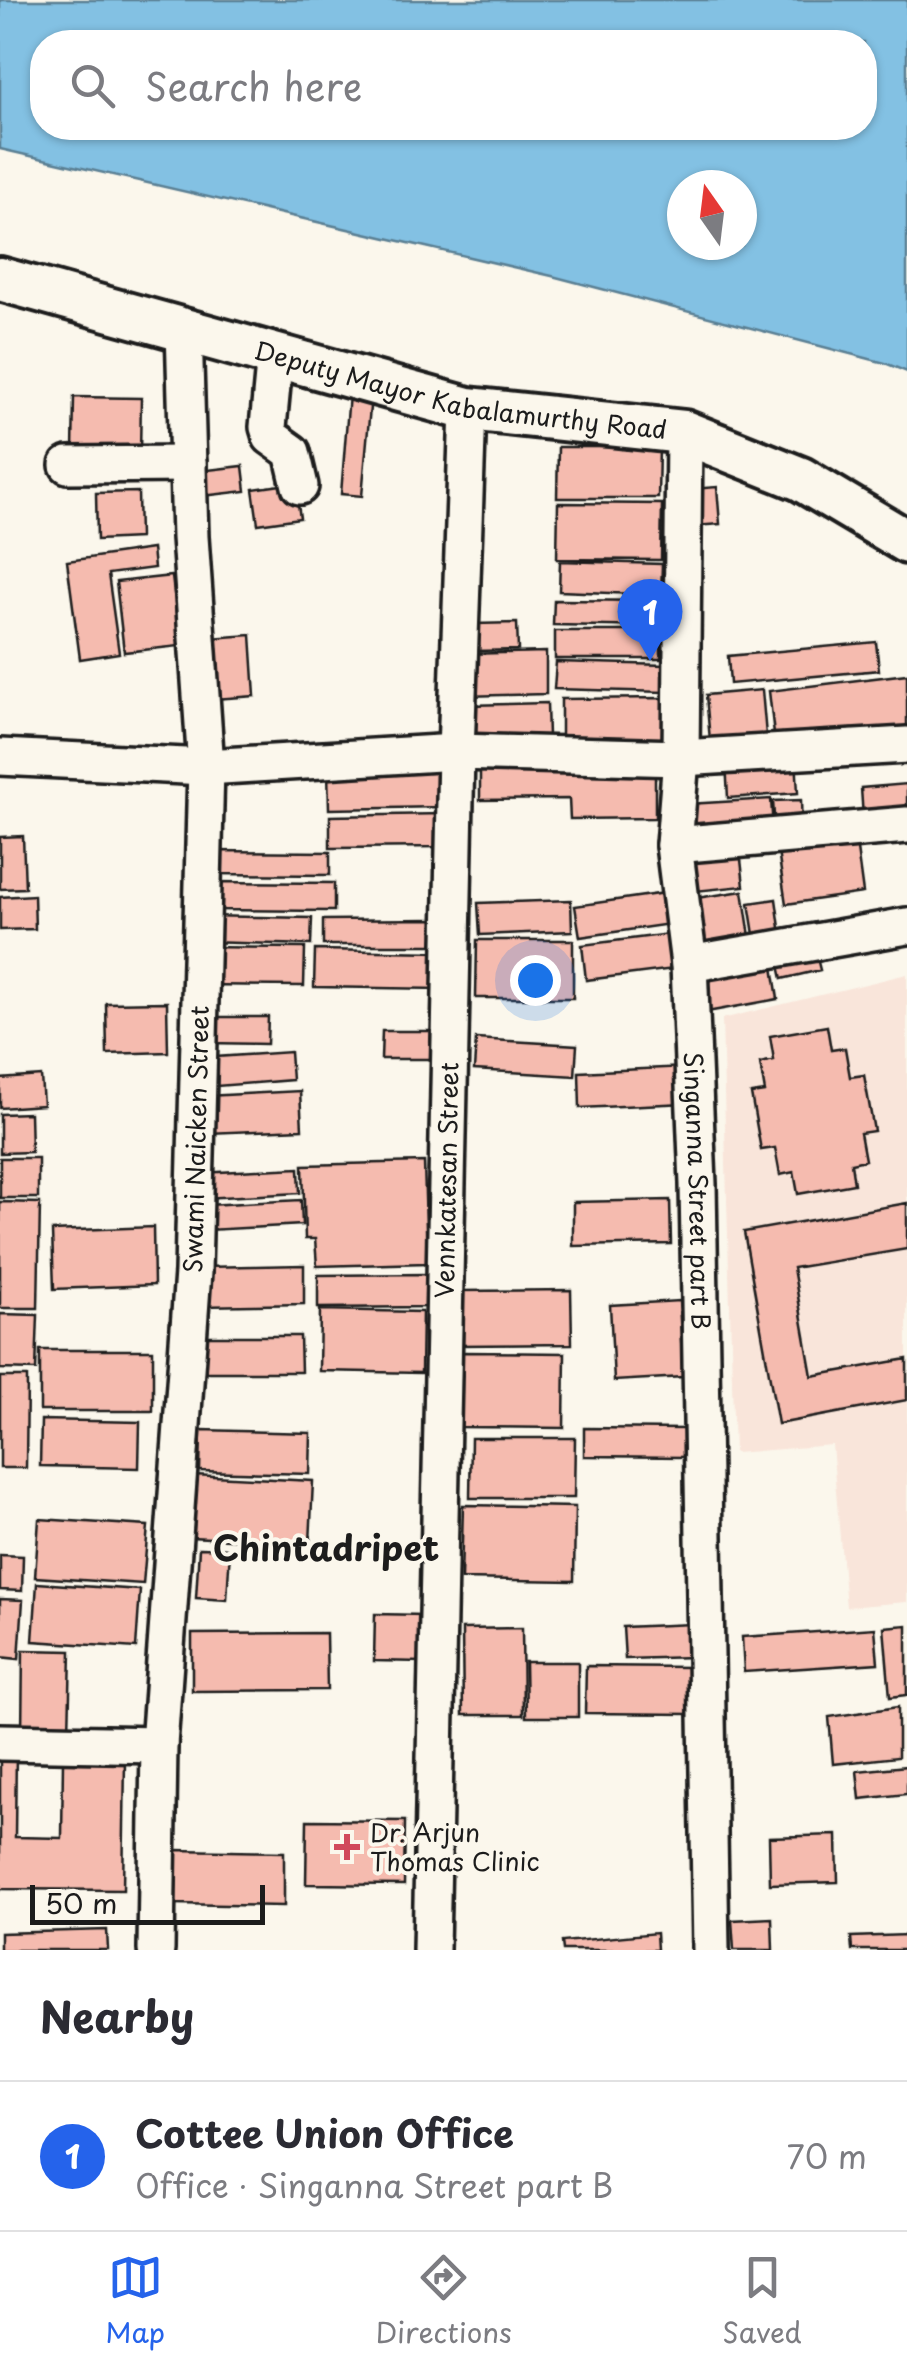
<!DOCTYPE html>
<html lang="en">
<head>
<meta charset="utf-8">
<style>
	:root { --surface:#fff; --page:#f2f2f3; --text:#2b2b33; --muted:#7c7c81; --line:#e1e1e2; --accent:#2563eb }
	body { margin:0; font-family:"Playpen Sans",sans-serif; background:var(--page); color:var(--text) }
	.compass { position:absolute; left:667px; top:170px; width:90px; height:90px; border-radius:50%; background:var(--surface); box-shadow:0 2px 8px #0004; rotate:346deg }
	.scale { position:absolute; left:30px; bottom:25px; width:235px; box-sizing:border-box; padding-left:10px; border:5px solid #1c1c1c; border-top:0; font-size:28px; line-height:35px; white-space:nowrap; color:#1c1c1c; -webkit-text-stroke:8px #fbf7ec; paint-order:stroke }
	.you { position:absolute; left:535px; top:980px; width:35px; height:35px; margin:-25px; border:8px solid #fff; border-radius:50%; background:#1a73e8; box-shadow:0 0 0 15px #1a73e833 }
	.badge { display:grid; place-items:center; width:65px; height:65px; border-radius:50%; background:var(--accent); color:#fff; font-size:32px; font-weight:700 }
	.pin { position:absolute; translate:-50% -82px; filter:drop-shadow(0 2px 5px #0008) }
	.pin::after { content:''; position:absolute; top:52px; width:35px; height:30px; background:inherit; clip-path:polygon(0 0,100% 0,50% 100%) }
	.list { margin:0; padding:0; list-style:none }
	h2 { display:flex; justify-content:space-between; align-items:center; height:130px; margin:0; padding:0 40px; font-size:42px }
	h2 small { font-size:32px; font-weight:400; color:var(--muted) }
	.list li { display:grid; grid-template-columns:65px 1fr auto; gap:30px; align-items:center; box-sizing:border-box; height:150px; padding:0 40px; border-top:2px solid var(--line) }
	.list b { display:block; font-size:38px; white-space:nowrap }
	.list p { margin:0; font-size:32px; white-space:nowrap; color:var(--muted) }
	.list em { font-size:32px; font-style:normal; color:var(--muted) }
	.icon { flex:none; width:55px; height:55px; fill:none; stroke:currentColor; stroke-width:2; stroke-linecap:round; stroke-linejoin:round }
	.map { position:relative; flex:none; width:907px; height:1950px; overflow:hidden }
	.search { position:absolute; background:var(--surface); box-shadow:0 2px 8px #0004; left:30px; right:30px; top:30px; height:110px; display:flex; align-items:center; gap:25px; box-sizing:border-box; padding:0 35px; border-radius:40px; color:var(--muted); font-size:38px }
	.sheet { height:280px; background:var(--surface) }
	nav { display:flex; justify-content:space-around; align-items:center; box-sizing:border-box; height:140px; border-top:2px solid var(--line); background:var(--surface); font-size:28px; color:var(--muted) }
	nav a { display:grid; justify-items:center; gap:5px }
	nav .on { color:var(--accent) }
	.map>svg:first-child { display:block }
	.built { fill:#f9e5da }
	.water { fill:#83c1e3; stroke:#5a7f93; stroke-width:2.5; fill-rule:evenodd }
	.building { fill:#f5bbaf; stroke:#1c1c1c; stroke-width:2.5 }
	.lines { fill:none; stroke-linecap:round; stroke-linejoin:round }
	.minor-casing { stroke:#1c1c1c; stroke-width:42 }
	.tertiary-casing { stroke:#1c1c1c; stroke-width:50 }
	.minor { stroke:#fbf7ec; stroke-width:35 }
	.tertiary { stroke:#fbf7ec; stroke-width:42 }
	.poi-dot { fill:#d1495b; stroke:#fbf7ec; stroke-width:4 }
	.labels { text-anchor:middle; stroke-width:8; stroke-linejoin:round; paint-order:stroke }
	.street-label { font-size:25px; fill:#1c1c1c; stroke:#fbf7ec }
	.poi-label { font-size:25px; fill:#1c1c1c; stroke:#fbf7ec; text-anchor:start }
	.district-label { font-size:35px; font-weight:bold; fill:#1c1c1c; stroke:#fbf7ec }
</style>
</head>
<body>
<div class="map">
<svg width="907" height="1950" viewBox="0 0 907 1950">
	<rect width="100%" height="100%" fill="#fbf7ec"/>
	<filter id="ink" filterUnits="userSpaceOnUse"><feTurbulence type="fractalNoise" baseFrequency=".01" numOctaves="2"/><feDisplacementMap in="SourceGraphic" scale="20" xChannelSelector="R" yChannelSelector="G"/><feConvolveMatrix kernelMatrix="1 2 1 2 8 2 1 2 1" color-interpolation-filters="sRGB"/></filter>
	<g filter="url(#ink)">
		<!-- built -->
		<path class="built" d="M907,974v628l-61,5 -14,-162 -98,8 -12,-434z"/>
		<!-- water -->
		<path class="water" d="M0,0h907v372l-22,-9 -333,-87 -552,-127zM42,42h822v86h-822zM682,185h60v60h-60z"/>
		<!-- building -->
		<path class="building" d="M349,394l22,2 -9,100 -21,-2z
			M74,397l67,1 -1,55 -67,-1z
			M558,447h101l-1,51h-101z
			M243,466l3,25 -53,6 -3,-25z
			M295,483l5,35 -42,6 -5,-35z
			M717,487l3,37 -25,2 -3,-37z
			M138,492l1,46 -42,2 -1,-47z
			M558,503l104,1 -1,56 -104,-1z
			M152,549l2,19 -46,6 11,79 -39,6 -13,-98z
			M560,561l102,3 -1,31 -102,-4z
			M172,576l8,70 -56,6 -8,-70z
			M554,600l106,1v26l-107,-2z
			M517,623l1,27 -43,1 -1,-27z
			M555,631h106v28h-106z
			M251,635l4,61 -40,3 -4,-61z
			M876,642l3,28 -149,14 -2,-28z
			M546,652v42l-82,2v-42z
			M556,662l110,3 -1,27 -111,-3z
			M907,674v61l-131,17 -7,-61z
			M762,690l5,57 -56,5 -5,-57z
			M667,698l1,44h-107v-43z
			M547,703l1,33 -80,3 -1,-34z
			M796,757l2,36 -70,5 -2,-36z
			M655,766v52l-85,1 -1,-20 -89,1v-32z
			M441,770l1,37 -113,2 -1,-37z
			M907,784v31l-44,3 -2,-30z
			M771,799l2,30 -84,4 -1,-29z
			M801,800l1,30 -27,1 -2,-30z
			M442,814l1,33 -113,1v-32z
			M855,834l8,59 -77,11 -9,-59z
			M23,836l2,52 -25,1v-52z
			M739,842l5,44 -58,6 -5,-44z
			M210,851l120,1v23l-120,-1z
			M213,882l121,1v28l-121,-1z
			M743,891l8,52 -53,8 -8,-52z
			M672,892l5,31 -97,14 -5,-31z
			M34,895l1,34 -35,1v-33z
			M776,899l6,43 -26,5 -7,-44z
			M571,900l1,31 -92,4 -2,-32z
			M206,916l106,2 -1,27 -106,-3z
			M433,919l1,26h-111v-25z
			M678,933l4,35 -96,12 -4,-35z
			M477,940h96v58h-97z
			M828,944l3,15 -13,3 2,8 -38,9 -5,-23z
			M202,947l103,1 -1,38 -103,-1z
			M315,950l127,2 -1,37 -127,-2z
			M771,954l7,45 -71,13 -8,-45z
			M167,1002l1,50 -61,2 -1,-51z
			M207,1017h61l-1,27 -60,-1z
			M827,1026l4,24 14,-2 5,29 14,-2 10,56 -14,2 5,27 -14,3 3,21 -56,10 -4,-22 -14,3 -5,-27 -14,2 -10,-56 14,-2 -5,-29 14,-3 -4,-24z
			M382,1031h52l-1,28h-52z
			M476,1039l101,6 -2,31 -101,-6z
			M290,1052l2,28 -88,7 -3,-29z
			M685,1067l1,36 -106,5 -1,-36z
			M41,1076l2,29 -43,3v-29z
			M300,1091l2,38 -94,4 -2,-37z
			M30,1113l1,39 -31,1v-39z
			M0,1158h38v40h-38z
			M424,1162l3,101 -110,3 -2,-27h-10l-2,-74z
			M299,1168l1,25 -99,5 -1,-25z
			M301,1200l1,25 -94,5 -1,-25z
			M670,1200l1,44 -98,2v-44z
			M0,1202l40,1 -2,105h-38z
			M907,1203v46l-114,19 19,108 95,-17v41l-129,24 -34,-192z
			M153,1227l1,58 -100,4 -2,-58z
			M304,1265v39l-103,2v-39z
			M430,1274v33l-112,1v-33z
			M571,1290l1,54 -115,1v-54z
			M679,1301l4,76 -69,4 -4,-76z
			M320,1310l102,2 -1,61 -102,-2z
			M0,1314l38,1 -2,55 -36,-1z
			M202,1336h98l1,36h-100z
			M40,1350h113v61h-113z
			M460,1352l105,1 -1,75 -105,-1z
			M0,1377h27l-1,91h-26z
			M41,1420l99,2 -1,46 -99,-2z
			M584,1428l101,1v28l-101,-1z
			M201,1430l110,3 -1,41 -110,-3z
			M471,1438h104l-1,60h-104z
			M193,1475l120,6 -3,62 -120,-6z
			M463,1505l112,2 -1,74 -113,-2z
			M39,1519l109,7 -5,58 -108,-7z
			M199,1548l31,1 -3,51 -31,-2z
			M0,1555l23,1 -1,35 -22,-1z
			M37,1583l103,7 -4,58 -103,-7z
			M0,1599l23,1 -4,59 -19,-2z
			M375,1614l49,1 -1,47 -49,-1z
			M692,1624l1,33 -68,2 -2,-32z
			M907,1625v70l-17,2 -6,-70z
			M522,1628l1,87h-60l-1,-86z
			M875,1628l3,35 -134,9 -2,-35z
			M326,1633l1,57 -135,1v-57z
			M23,1650l48,1 -2,83h-47z
			M525,1662h53v55h-52z
			M586,1666l104,1v47l-105,-1z
			M898,1707v50l-65,7 -4,-47z
			M0,1750h16l-1,87 47,1 1,-78h62l-2,130 -123,-1z
			M907,1766v28l-47,5 -3,-28z
			M307,1820l98,1 -1,64 -98,-1z
			M837,1835l1,47 -68,2 -1,-47z
			M175,1850l109,2v54l-110,-2z
			M772,1918l1,32h-39l-2,-30z
			M107,1930l1,20h-108v-17z
			M656,1933l1,17h-94l-1,-8z
			M907,1935v15h-55l-1,-13z"/>
		<g class="lines">
			<defs>
				<g id="minor">
					<path d="M275,354l-7,73 3,10 21,15 8,34"/>
					<path id="s1" d="M684,432l-3,326 -7,87 15,119 9,220 13,766"/>
					<path d="M68,465l120,-1"/>
					<path d="M0,757l206,10 250,-15 225,6 226,-13"/>
					<path d="M674,845l233,-20"/>
					<path d="M689,964l218,-38"/>
					<path d="M0,1742l159,3"/>
					<path id="s2" d="M156,1950l3,-205 34,-473 13,-505 -16,-230 -6,-209"/>
					<path id="s3" d="M431,1950l25,-1198 12,-343"/>
				</g>
				<g id="tertiary">
					<path id="s4" d="M0,279l468,130 216,23 117,47 106,63"/>
				</g>
			</defs>
			<!-- minor casing -->
			<use href="#minor" class="minor-casing"/>
			<!-- tertiary casing -->
			<use href="#tertiary" class="tertiary-casing"/>
			<!-- minor -->
			<use href="#minor" class="minor"/>
			<!-- tertiary -->
			<use href="#tertiary" class="tertiary"/>
		</g>
	</g>
	<!-- markers -->
	<path class="poi-dot" d="M342 1832h10v10h10v10h-10v10h-10v-10h-10v-10h10z"/>
	<g class="labels">
		<!-- street labels -->
		<g class="street-label">
			<text dy="9" stroke="none"><textPath href="#s4" startOffset="475">Deputy Mayor Kabalamurthy Road</textPath></text>
			<text dy="9" stroke="none"><textPath href="#s2" startOffset="812">Swami Naicken Street</textPath></text>
			<text dy="9" stroke="none"><textPath href="#s3" startOffset="770">Vennkatesan Street</textPath></text>
			<text dy="9" stroke="none"><textPath href="#s1" startOffset="760">Singanna Street part B</textPath></text>
		</g>
		<!-- poi labels -->
		<g class="poi-label">
			<text x="370" y="1842">Dr. Arjun<tspan x="370" dy="29">Thomas Clinic</tspan></text>
		</g>
		<!-- district labels -->
		<g class="district-label">
			<text x="326" y="1561">Chintadripet</text>
		</g>
	</g>
</svg>
<svg class="compass" viewBox="-18 -18 36 36"><path d="M0-13l5 13h-10z" fill="#e53935"/><path d="M0 13l5-13h-10z" fill="#7c7c81"/></svg>
<div class="scale">50 m</div>
<div class="you"></div>
<div class="pin badge" style="left:650px;top:661px">1</div>
<div class="search"><svg class="icon" aria-label="search" viewBox="0 0 24 24"><circle cx="10" cy="10" r="6"/><path d="M15 15l6 6"/></svg>Search here</div>
</div>
<section class="sheet">
<h2>Nearby<small></small></h2>
<ul class="list">
<li><span class="badge">1</span><div><b>Cottee Union Office</b><p>Office · Singanna Street part B</p></div><em>70 m</em></li>
</ul>
</section>
<nav>
<a class="on"><svg class="icon" aria-label="map" viewBox="0 0 24 24"><path d="M3 6l6-2 6 2 6-2v14l-6 2-6-2-6 2zM9 4v14M15 6v14"/></svg>Map</a>
<a><svg class="icon" aria-label="directions" viewBox="0 0 24 24"><path d="M12 3l9 9-9 9-9-9zM9 14v-3h6M13 9l2 2-2 2"/></svg>Directions</a>
<a><svg class="icon" aria-label="saved" viewBox="0 0 24 24"><path d="M7 4h10v16l-5-4-5 4z"/></svg>Saved</a>
</nav>
</body>
</html>
